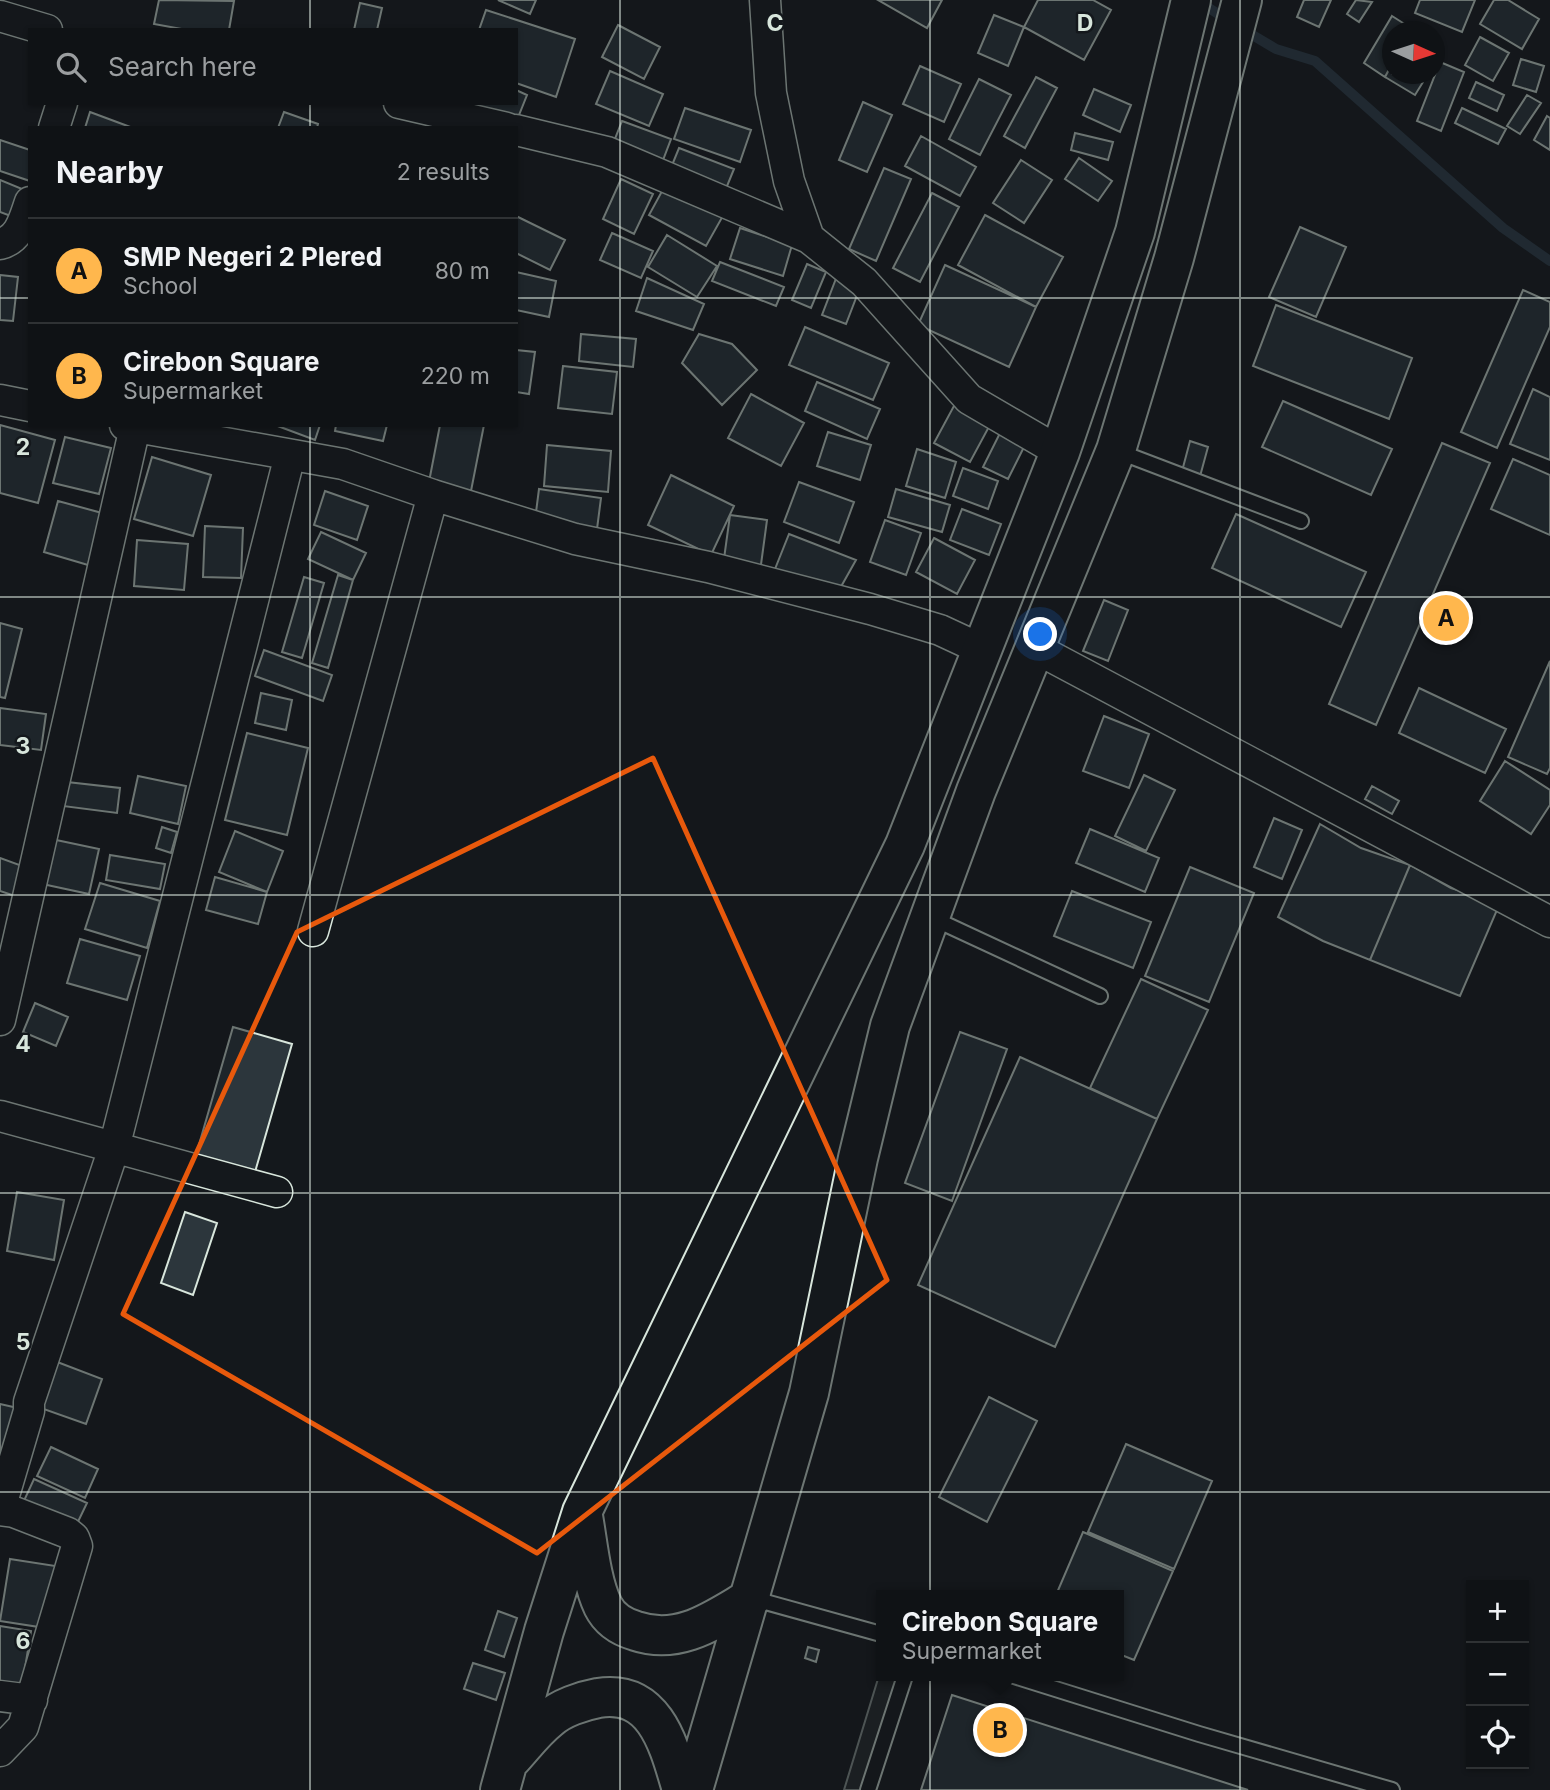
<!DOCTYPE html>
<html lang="en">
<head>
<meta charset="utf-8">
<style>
	:root { --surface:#0f1215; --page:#181b1e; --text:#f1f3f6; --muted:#9b9ea0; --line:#2f3234; --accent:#ffb74d }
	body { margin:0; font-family:Inter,sans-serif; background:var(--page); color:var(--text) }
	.controls { position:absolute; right:21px; bottom:21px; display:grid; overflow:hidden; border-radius:0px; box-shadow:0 2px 5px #0004 }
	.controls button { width:63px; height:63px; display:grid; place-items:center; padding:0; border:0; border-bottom:2px solid var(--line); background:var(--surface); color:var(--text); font:35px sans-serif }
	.compass { position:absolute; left:1382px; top:21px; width:63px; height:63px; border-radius:50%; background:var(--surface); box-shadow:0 2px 5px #0004; rotate:93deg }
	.you { position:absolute; left:1041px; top:635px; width:24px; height:24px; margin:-18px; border:5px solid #fff; border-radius:50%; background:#1a73e8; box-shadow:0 0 0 10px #1a73e833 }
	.badge { display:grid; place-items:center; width:46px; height:46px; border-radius:50%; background:var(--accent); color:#111; font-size:23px; font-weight:700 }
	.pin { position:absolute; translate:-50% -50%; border:4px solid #fff; box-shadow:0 2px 7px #0006 }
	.popup { position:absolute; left:876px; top:1590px; width:248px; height:91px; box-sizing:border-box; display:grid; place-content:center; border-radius:0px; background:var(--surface); filter:drop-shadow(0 2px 5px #0005); font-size:23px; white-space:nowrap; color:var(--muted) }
	.popup b { font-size:26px; color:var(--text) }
	.popup::after { content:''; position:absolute; left:50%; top:100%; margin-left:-14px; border:14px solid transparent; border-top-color:var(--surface) }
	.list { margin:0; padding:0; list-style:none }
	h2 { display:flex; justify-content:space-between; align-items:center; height:91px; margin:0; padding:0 28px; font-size:30px }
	h2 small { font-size:23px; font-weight:400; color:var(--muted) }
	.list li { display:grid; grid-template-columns:46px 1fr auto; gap:21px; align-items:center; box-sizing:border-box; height:105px; padding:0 28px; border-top:2px solid var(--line) }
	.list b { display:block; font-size:26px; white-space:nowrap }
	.list p { margin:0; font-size:23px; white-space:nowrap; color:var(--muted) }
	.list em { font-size:23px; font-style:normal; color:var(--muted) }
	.icon { flex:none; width:38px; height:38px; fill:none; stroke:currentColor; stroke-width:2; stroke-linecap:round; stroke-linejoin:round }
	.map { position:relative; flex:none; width:1550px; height:1790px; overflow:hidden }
	.search { position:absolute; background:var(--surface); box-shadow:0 2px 5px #0004; left:28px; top:28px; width:490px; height:77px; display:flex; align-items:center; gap:18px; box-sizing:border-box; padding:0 24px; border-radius:0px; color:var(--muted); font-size:26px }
	.panel { position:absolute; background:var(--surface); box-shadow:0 2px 5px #0004; left:28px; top:126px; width:490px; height:301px; border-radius:0px }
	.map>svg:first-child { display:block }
	.parking { fill:#24282b; stroke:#939e99; stroke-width:2 }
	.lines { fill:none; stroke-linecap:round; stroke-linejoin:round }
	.stream { stroke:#2f3f4d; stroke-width:10 }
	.building { fill:#2c363c; stroke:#d8e6dc; stroke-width:2 }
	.lane-casing { stroke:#d8e6dc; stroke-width:18 }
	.street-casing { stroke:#d8e6dc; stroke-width:33 }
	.highway-casing { stroke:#d8e6dc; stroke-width:42 }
	.lane { stroke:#14181c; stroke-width:14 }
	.street { stroke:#14181c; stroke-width:30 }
	.highway { stroke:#14181c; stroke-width:38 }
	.marked { fill:none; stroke:#e8590c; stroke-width:5; stroke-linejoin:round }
	.grid { fill:none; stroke:#d8e6dc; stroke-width:2; stroke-opacity:0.55 }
	.grid-label { font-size:23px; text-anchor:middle; font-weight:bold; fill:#d8e6dc; stroke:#14181c; stroke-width:5; stroke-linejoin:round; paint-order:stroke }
</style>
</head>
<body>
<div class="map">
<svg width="1550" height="1790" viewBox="0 0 1550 1790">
	<rect width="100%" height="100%" fill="#14181c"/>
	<!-- parking -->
	<path class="parking" d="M881,1669v7h18l-35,114h-20z"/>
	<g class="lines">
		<!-- stream -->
		<path class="stream" d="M1199,2l29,18
			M1244,30l32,19 39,12 188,167 47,33"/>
	</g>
	<!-- building -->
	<path class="building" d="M159,0l75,1 -5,29h-42l-33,-6z
		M498,0h38l-6,14z
		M878,0h64l-15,28z
		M1038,0h55l18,10 -27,50 -60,-33z
		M1304,0h27l-12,27 -22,-10z
		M1356,0l16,2 -13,20 -12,-8z
		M1420,0h55l-13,32 -47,-19z
		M1494,0h14l31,19 -17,30 -42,-25z
		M360,3l22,5 -5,22h-23z
		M486,10l89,29 -19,58 -40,-14v-53h-37z
		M994,15l30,12 -16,39 -30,-13z
		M1392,16l22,14 -1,2h-21v32l-7,13 -21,-14z
		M618,25l42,22 -16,32 -42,-22z
		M1480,37l29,16 -16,28 -28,-16z
		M1521,59l23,7 -8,26 -23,-7z
		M1440,62l24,10 -23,59 -24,-10z
		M1392,64v10h36l-13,21 -30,-18z
		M920,66l41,18 -17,38 -41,-18z
		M610,71l53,23 -14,32 -53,-22z
		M1036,77l21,11 -32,60 -21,-12z
		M979,79l32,16 -31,60 -31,-16z
		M1476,82l28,13 -7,16 -28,-13z
		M1094,89l37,16 -11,27 -37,-17z
		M516,90l11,5 -12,30 -54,-22h55z
		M1527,95l14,8 -21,31 -13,-8z
		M863,102l29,13 -25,57 -28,-12z
		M685,108l66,22 -11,32 -66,-23z
		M1462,108l44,21 -8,15 -43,-21z
		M90,112l43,16h-48z
		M284,112l34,12 -1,4h-39z
		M1547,116l3,2v32l-16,-10z
		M622,121l49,18 -11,29 -49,-19z
		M1075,133l38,9 -5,18 -37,-10z
		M921,136l55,31 -16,29 -55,-30z
		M0,140l30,10v31l-30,-10z
		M679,148l55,21 -11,27 -55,-21z
		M1079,158l33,23 -14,20 -33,-22z
		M1021,160l31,20 -28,43 -31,-20z
		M884,168l27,11 -35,82 -27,-12z
		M621,179l32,15 -19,40 -31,-15z
		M0,180l27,11 -11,27 -16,-6z
		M667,182l57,32 -18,32 -57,-31z
		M932,193l27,14 -39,75 -27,-14z
		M985,215l78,42 -27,50 -78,-42z
		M516,216l49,24 -15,30 -34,-17z
		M1300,227l46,20 -30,70 -47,-20z
		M740,228l52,17 -9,31 -53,-17z
		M612,233l41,18 -12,27 -41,-18z
		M667,235l50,31 -20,31 -49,-30z
		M720,262l64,25 -8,19 -64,-25z
		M807,264l19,8 -15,36 -19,-8z
		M945,265l91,42 -27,60 -91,-42z
		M516,272l40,9 -7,36 -33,-7z
		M0,275l18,2 -5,44 -13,-1z
		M837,276l24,9 -15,39 -24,-9z
		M647,278l57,26 -11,26 -57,-19z
		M1523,290l27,12v25l-53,121 -36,-16z
		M1276,305l136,53 -23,61 -136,-53z
		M805,327l84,36 -16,37 -84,-35z
		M581,334l55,5 -3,28 -54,-6z
		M699,334l33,10 25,26 -35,35 -40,-42z
		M516,350l19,2 -6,42 -13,-2z
		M563,366l54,6 -5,42 -54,-6z
		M817,382l63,27 -13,30 -62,-28z
		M1533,389l17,8v63l-40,-16z
		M751,394l53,29 -23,43 -53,-28z
		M1283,401l109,48 -21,46 -109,-48z
		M955,404l36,19 -21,39 -36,-19z
		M0,425l55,15 -17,63 -38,-10z
		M275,425h45l-5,15z
		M336,425h51l-4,16 -48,-10z
		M440,425h44l-14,71 -42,-9z
		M1002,429l25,12 -19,38 -25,-12z
		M828,432l43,13 -11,35 -43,-14z
		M65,437l46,11 -12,46 -46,-11z
		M1190,441l18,6 -9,33 -18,-5z
		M1442,443l48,20 -114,262 -47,-21z
		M547,445l64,6 -3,41 -64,-6z
		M917,449l39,13 -11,36 -39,-12z
		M152,457l59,18 -18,61 -59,-17z
		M1513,459l37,16v60l-59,-26z
		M963,468l35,13 -10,28 -35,-13z
		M671,475l63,31 -23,49 -63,-30z
		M799,482l55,20 -15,41 -55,-21z
		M539,489l62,9 -4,31 -62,-9z
		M896,489l54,16 -8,27 -54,-15z
		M325,491l43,15 -11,34 -43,-15z
		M58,501l44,12 -14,52 -44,-13z
		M962,509l39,15 -12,31 -39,-15z
		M1236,514l130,58 -25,55 -129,-59z
		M730,515l37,5 -7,52 -37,-6z
		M885,520l36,13 -15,42 -36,-13z
		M205,526l38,2 -2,50 -38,-1z
		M321,532l45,21 -13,27 -45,-21z
		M789,534l67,26 -18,32 -65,-18z
		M934,538l41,22 -18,34 -41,-22z
		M137,540l51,4 -4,46 -50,-4z
		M338,575l15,5 -25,88 -16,-5z
		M304,577l20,6 -22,75 -20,-6z
		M1104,600l24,10 -20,51 -25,-10z
		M0,623l22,6 -17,69 -5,-1z
		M264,650l68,25 -9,26 -68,-25z
		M1550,661v107l-3,6 -39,-17z
		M1419,688l87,41 -21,44 -86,-40z
		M261,693l31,7 -6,30 -31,-7z
		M0,708l46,6 -5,36 -41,-5z
		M1104,716l45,18 -20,54 -46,-17z
		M247,733l61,15 -21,87 -62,-15z
		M1505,761l45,29v15l-19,29 -51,-33z
		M1144,775l31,15 -29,61 -31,-15z
		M138,776l48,10 -8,38 -48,-11z
		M58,781l62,7 -3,25 -62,-8z
		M1372,786l27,15 -7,13 -27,-15z
		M1274,818l28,12 -20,49 -28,-12z
		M1320,824l41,24 49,17 -40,95 -47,-19 -45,-24z
		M162,827l15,5 -6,21 -15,-5z
		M1090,829l69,29 -14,34 -69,-29z
		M235,831l48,20 -16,41 -48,-20z
		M42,837l57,12 -10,45 -56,-12z
		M110,855l55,9 -5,25 -54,-9z
		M0,858l25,9 -10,29 -15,-5z
		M1410,865l41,23 49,15 -40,93 -90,-36z
		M1190,867l64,26 -45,109 -64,-26z
		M215,877l52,15 -9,32 -52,-14z
		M100,883l60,18 -13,47 -62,-19z
		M1072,891l79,31 -18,46 -79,-32z
		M80,939l60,17 -13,44 -60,-17z
		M1141,979l67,31 -51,109 -67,-31z
		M35,1003l33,14 -12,29 -33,-14z
		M233,1027l59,17 -37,128 -59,-17z
		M960,1032l47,17 -55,152 -47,-18z
		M1020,1057l137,62 -102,228 -137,-62z
		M17,1192l47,8 -10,60 -47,-9z
		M185,1212l32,11 -24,72 -32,-12z
		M52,1360l50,19 -16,45 -51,-18z
		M989,1397l48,24 -50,101 -48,-25z
		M0,1404l22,5 -22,58z
		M1126,1444l86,37 -38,88 -86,-37z
		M51,1447l47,22 -13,29 -48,-22z
		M34,1479l53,24 -13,27 -52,-25z
		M1083,1532l90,39 -39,89 -15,-6v-59h-63z
		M10,1559l52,8 -10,62 -52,-8z
		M498,1611l19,7 -13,39 -19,-7z
		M0,1626l31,5 -10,62 -21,-3z
		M808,1647l11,3 -3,12 -11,-4z
		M473,1663l32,10 -9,27 -32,-11z
		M952,1695l215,69 81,26h-327z"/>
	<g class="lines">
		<defs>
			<path id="lane" d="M1117,451l184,70
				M930,917l170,79
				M751,1598l130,36
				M1014,1676l185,58 193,56
				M868,1790l37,-114"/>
			<path id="street" d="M765,0l6,93 18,88 20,57 55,44 105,117 91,53
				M0,16l47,14
				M399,103l108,25
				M54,128l8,-25
				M516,130l91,22 202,86
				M0,244c20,-5 24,-25 30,-42
				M0,400l30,6
				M125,425l218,39 90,31 142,44 133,28 162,42 70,21 43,20
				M1035,648l515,274
				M313,931l120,-436
				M0,1020l135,-593
				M0,1116l277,76
				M0,1509l29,-98v-9l85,-254 176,-693
				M0,1510l14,2 54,21 6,5 3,8 -54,181 -23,24
				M0,1696l32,4"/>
			<path id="highway" d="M583,1516c5,28 8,65 20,90 7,14 19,21 33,25 44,15 79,-12 115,-33
				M512,1758c12,-13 23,-28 37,-39 12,-11 33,-18 49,-21 58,-9 71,48 84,92
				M500,1790l44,-159 38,-119 323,-667 155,-393 75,-220 56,-232
				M693,1790l116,-397 49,-235 32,-132 86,-235 140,-341 58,-192 68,-258"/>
		</defs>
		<!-- lane casing -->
		<use href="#lane" class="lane-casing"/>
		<!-- street casing -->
		<use href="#street" class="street-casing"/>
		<!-- highway casing -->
		<use href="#highway" class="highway-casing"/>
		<!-- lane -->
		<use href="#lane" class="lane"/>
		<!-- street -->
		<use href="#street" class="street"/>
		<!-- highway -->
		<use href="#highway" class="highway"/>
	</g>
	<!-- marked area -->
	<path d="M0 0H1550V1790H0ZM653,758l234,522 -350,273 -414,-239 174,-382z" fill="#14181c" fill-opacity=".55" fill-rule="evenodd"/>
	<path class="marked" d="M653,758l234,522 -350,273 -414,-239 174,-382z"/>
	<!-- grid -->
	<path class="grid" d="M310,0v30M620,0v1790M930,0v1790M1240,0v1790M310,103v25M0,298h30M516,298h1034M310,425v1365M0,597h1550M0,895h1550M0,1193h1550M0,1492h1550"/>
	<g class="grid-label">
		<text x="775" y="31">C</text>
		<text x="1085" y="31">D</text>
		<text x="23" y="455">2</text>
		<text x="23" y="754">3</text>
		<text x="23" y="1052">4</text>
		<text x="23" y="1350">5</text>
		<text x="23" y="1649">6</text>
	</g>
</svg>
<div class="controls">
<button>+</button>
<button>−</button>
<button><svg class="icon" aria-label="locate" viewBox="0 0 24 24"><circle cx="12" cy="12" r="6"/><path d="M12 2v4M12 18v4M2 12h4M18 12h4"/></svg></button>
</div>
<svg class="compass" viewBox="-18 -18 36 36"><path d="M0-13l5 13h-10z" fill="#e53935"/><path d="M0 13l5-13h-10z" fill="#9b9ea0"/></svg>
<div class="you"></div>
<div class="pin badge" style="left:1446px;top:618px">A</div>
<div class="pin badge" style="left:1000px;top:1730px">B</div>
<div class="popup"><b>Cirebon Square</b>Supermarket</div>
<div class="search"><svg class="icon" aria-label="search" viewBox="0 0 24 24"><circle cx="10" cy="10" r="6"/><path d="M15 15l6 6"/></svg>Search here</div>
<section class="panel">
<h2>Nearby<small>2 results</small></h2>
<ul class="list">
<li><span class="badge">A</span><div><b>SMP Negeri 2 Plered</b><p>School</p></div><em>80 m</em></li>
<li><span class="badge">B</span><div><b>Cirebon Square</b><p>Supermarket</p></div><em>220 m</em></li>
</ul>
</section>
</div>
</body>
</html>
